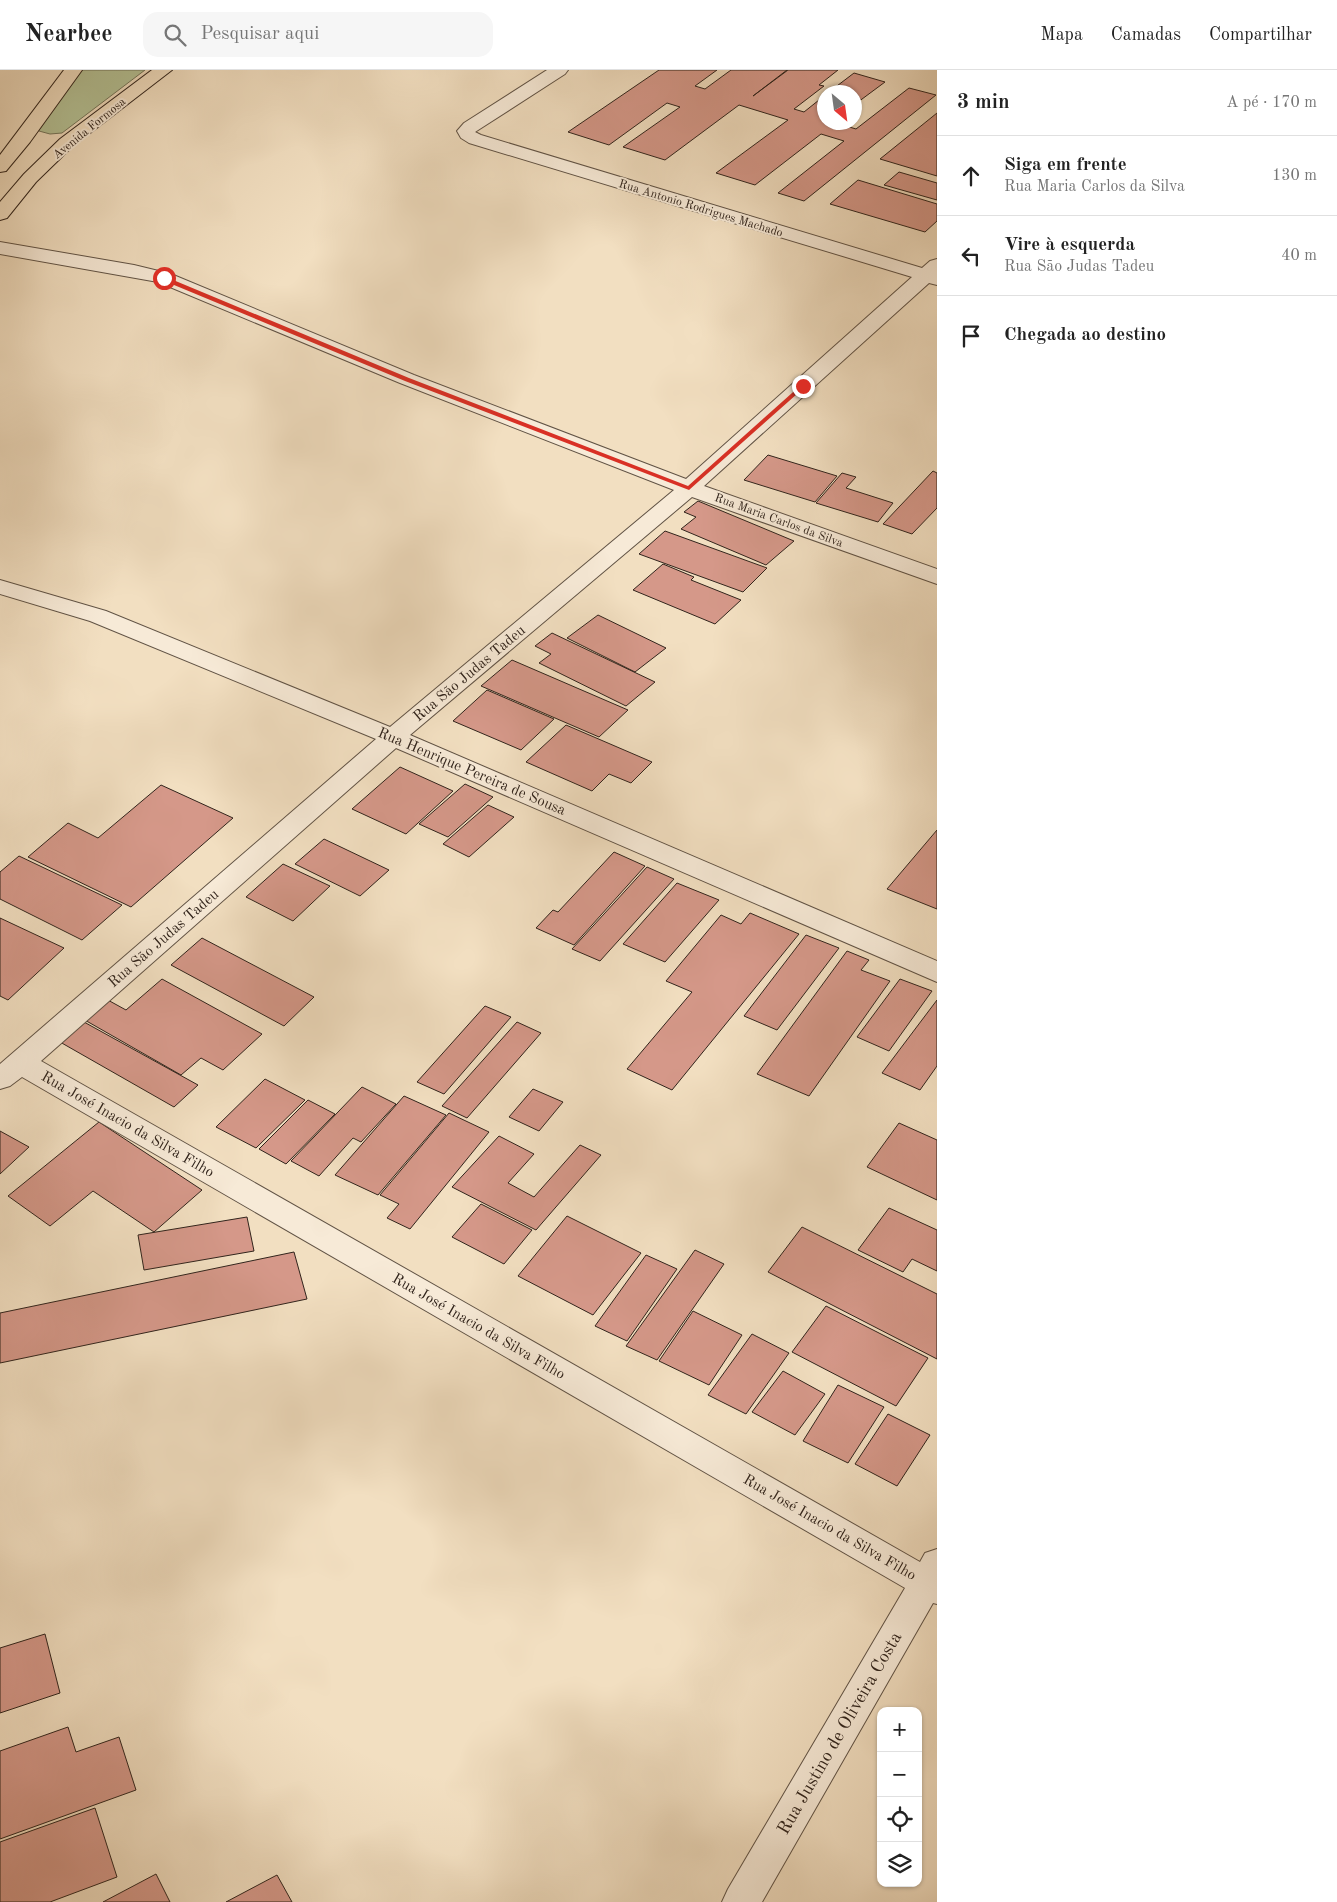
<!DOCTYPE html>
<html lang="pt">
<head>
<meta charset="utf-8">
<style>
	:root { --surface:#fff; --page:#f6f6f6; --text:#222; --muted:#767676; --line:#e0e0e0 }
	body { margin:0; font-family:"Old Standard TT",serif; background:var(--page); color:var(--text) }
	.controls { position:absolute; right:15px; bottom:15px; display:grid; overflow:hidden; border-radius:10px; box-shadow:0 1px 4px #0004 }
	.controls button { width:45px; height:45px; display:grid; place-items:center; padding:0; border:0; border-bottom:1px solid var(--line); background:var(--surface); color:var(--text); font:25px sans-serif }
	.compass { position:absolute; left:817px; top:15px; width:45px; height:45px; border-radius:50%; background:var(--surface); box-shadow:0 1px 4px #0004; rotate:151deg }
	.stop { position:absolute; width:15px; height:15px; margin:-11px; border:4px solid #d93025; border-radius:50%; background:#fff }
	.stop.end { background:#d93025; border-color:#fff; box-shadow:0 1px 5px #0008 }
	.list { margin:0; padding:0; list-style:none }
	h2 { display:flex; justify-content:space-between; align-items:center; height:65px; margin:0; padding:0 20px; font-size:21px }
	h2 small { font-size:16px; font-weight:400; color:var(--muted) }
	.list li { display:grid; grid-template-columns:32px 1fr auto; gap:15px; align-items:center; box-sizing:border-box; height:80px; padding:0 20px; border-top:1px solid var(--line) }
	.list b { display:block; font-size:19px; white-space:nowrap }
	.list p { margin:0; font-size:16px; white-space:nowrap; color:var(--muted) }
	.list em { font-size:16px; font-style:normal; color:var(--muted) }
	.icon { flex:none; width:28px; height:28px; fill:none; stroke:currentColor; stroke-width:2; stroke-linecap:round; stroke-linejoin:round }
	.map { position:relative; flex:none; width:937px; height:1832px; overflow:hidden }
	header { display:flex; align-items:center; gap:30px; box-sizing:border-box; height:70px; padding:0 25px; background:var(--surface); border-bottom:1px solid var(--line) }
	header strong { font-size:24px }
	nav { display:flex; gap:28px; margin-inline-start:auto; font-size:18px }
	.search { width:350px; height:45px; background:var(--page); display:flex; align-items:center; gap:12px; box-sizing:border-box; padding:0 18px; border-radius:15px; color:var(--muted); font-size:19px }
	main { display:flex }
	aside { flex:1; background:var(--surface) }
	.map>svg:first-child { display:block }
	.green { fill:#b5c397; stroke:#73745a }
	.building { fill:#d59889; stroke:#31241c }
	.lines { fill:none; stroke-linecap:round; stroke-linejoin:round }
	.minor-casing { stroke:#615345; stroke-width:2 }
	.major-casing { stroke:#31241c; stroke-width:2 }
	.minor { fill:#f7ead7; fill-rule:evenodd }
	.major { fill:#f2dfc1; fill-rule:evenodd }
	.route { fill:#d93025 }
	.labels { text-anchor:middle; stroke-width:4; stroke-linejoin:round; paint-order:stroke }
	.far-street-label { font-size:12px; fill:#31241c; stroke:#f7ead7 }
	.street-label { font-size:15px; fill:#31241c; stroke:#f7ead7 }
	.near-street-label { font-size:18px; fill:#31241c; stroke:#f7ead7 }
</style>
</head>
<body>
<header>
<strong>Nearbee</strong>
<div class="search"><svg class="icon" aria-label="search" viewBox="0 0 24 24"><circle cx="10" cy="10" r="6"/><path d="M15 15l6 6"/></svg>Pesquisar aqui</div>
<nav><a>Mapa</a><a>Camadas</a><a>Compartilhar</a></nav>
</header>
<main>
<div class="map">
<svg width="937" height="1832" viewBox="0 0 937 1832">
	<rect width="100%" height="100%" fill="#f2dfc1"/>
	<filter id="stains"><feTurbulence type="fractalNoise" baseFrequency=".004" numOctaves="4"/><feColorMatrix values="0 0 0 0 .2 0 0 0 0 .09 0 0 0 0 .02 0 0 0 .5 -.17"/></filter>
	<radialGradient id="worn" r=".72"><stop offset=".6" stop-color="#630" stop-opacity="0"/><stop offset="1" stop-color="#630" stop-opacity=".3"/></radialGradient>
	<!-- green -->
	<path class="green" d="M82,0h63l-83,63 -12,1 -11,-3 -1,-4z"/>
	<!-- building -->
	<path class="building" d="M659,0h58l-22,16 10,3 26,-19h56l-34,26 35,-26h50l-19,15 5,1 -30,23 10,3 20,-16v26h9l23,7 53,-41 27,7 -132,106 -26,-8 66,-52 -23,-7 -66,51 -39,-12 72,-53 -49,-15 -74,55 -42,-13 57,-40 -13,-4 -58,42 -41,-13z
		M854,3l31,9 -31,23v-13h-25z
		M937,43v63l-57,-17z
		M899,102l38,11v17l-53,-15z
		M858,110l79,24v17l-12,11 -95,-28z
		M768,385l69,21 -22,26 -71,-22z
		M933,401l4,2v35l-25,26 -29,-10z
		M842,403l14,4 -10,11 47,15 -15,19 -62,-19z
		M698,431l96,40 -28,24 -85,-36 15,-12 -12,-5z
		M665,461l102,37 -24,24 -104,-38z
		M663,494l31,13 -3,3 50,20 -26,24 -82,-34z
		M598,545l68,33 -31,24 -68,-34z
		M552,563l103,49 -29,24 -87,-43 12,-9 -16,-8z
		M512,590l116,50 -29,27 -118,-51z
		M487,620l67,29 -33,31 -68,-29z
		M566,655l86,37 -21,21 -22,-9 -17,17 -66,-29z
		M400,697l53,24 -47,43 -54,-25z
		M465,714l28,13 -45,40 -29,-13z
		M161,715l72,33 -102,89 -103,-50 40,-34 30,15z
		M488,735l26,12 -45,40 -26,-13z
		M937,760v79l-50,-20z
		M324,769l65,31 -29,26 -65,-32z
		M614,782l31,14 -71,79 -38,-17 17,-18 5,2z
		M19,786l103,49 -40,35 -82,-41v-27z
		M283,794l47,22 -37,35 -47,-24z
		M647,797l27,12 -74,82 -28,-12z
		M677,813l42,17 -54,62 -42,-18z
		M750,843l49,21 -127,156 -45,-21 65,-77 -26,-11 55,-66 20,9z
		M0,848l64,30 -56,52 -8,-4z
		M806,865l33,13 -62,82 -33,-14z
		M202,868l112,59 -30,29 -113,-61z
		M847,881l22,9 -8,10 29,11 -81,115 -52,-22z
		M162,909l100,55 -39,36 -22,-12 -20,17 -98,-56 23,-20 20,11z
		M900,909l32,12 -43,60 -32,-14z
		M937,930v66l-17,24 -38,-17z
		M485,936l26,11 -67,77 -27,-12z
		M84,952l114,63 -24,22 -114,-65z
		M517,952l24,11 -74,85 -25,-12z
		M265,1009l40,21 -49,48 -40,-21z
		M362,1017l34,17 -35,38 -8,-4 -34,38 -28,-15z
		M533,1019l30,13 -24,29 -30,-14z
		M404,1026l42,19 -68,80 -43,-20z
		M308,1030l27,14 -49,50 -27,-15z
		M449,1043l40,19 -79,97 -23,-11 12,-14 -19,-9z
		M99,1052l103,68 -48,42 -61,-41 -43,35 -42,-30z
		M899,1053l38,17v60l-70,-33z
		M0,1061l29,16 -29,27z
		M499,1066l35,18 -26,29 26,14 46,-52 21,10 -65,75 -84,-43z
		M481,1134l51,26 -28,34 -52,-27z
		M889,1138l48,22v41l-25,-12 -9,13 -45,-22z
		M567,1146l74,37 -48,62 -75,-39z
		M247,1147l7,34 -110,19 -6,-35z
		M802,1157l135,67v65l-169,-87z
		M695,1180l29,14 -67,96 -31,-14z
		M294,1182l13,47 -307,64v-50z
		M646,1185l31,14 -50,72 -32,-15z
		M826,1236l102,52 -32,48 -104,-54z
		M693,1241l49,24 -33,50 -50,-24z
		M752,1264l37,19 -43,61 -38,-19z
		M783,1301l42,23 -30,41 -43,-23z
		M838,1315l46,22 -36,56 -45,-22z
		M888,1344l42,21 -33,51 -42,-22z
		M45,1564l15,59 -60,20v-65z
		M68,1657l8,25 43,-15 17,53 -136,49v-88z
		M95,1738l22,69 -67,25h-50v-60z
		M156,1804l14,28h-67z
		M277,1805l15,27h-66z"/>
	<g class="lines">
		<defs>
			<path id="minor" d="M547,0h21l-3,4 -90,58 6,3 441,133 8,-7 7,-2v26l-8,-2 -225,203 233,83v15l-245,-87 -282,238 527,226v21l-541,-234 -355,313 879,501 5,-9 12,-4v55l-4,-1 -171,299h-40l6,-13 177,-301 -883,-511 -12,9 -10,3v-25l376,-325 -286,-118 -90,-27v-14l106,31 284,116 284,-237 -274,-107 -242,-101 -158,-28v-12l134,23 37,9 243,101 272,104 226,-202 -443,-134 -8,-5 -4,-7 7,-8z"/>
			<path id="major" d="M64,0h18l-52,72 -24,29 -6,1v-17z
				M152,0h20l-100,77 -36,35 -29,36 -7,2v-18l24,-28 36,-35z"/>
		</defs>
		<!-- minor casing -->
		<use href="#minor" class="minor-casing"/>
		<!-- major casing -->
		<use href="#major" class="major-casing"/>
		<!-- minor -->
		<use href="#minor" class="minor"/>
		<!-- major -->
		<use href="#major" class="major"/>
	</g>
	<!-- route -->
	<path class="route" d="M162,207h4l243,101 279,108 113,-101 5,1 -117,104 -284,-109 -243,-101z"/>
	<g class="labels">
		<!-- far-street labels -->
		<g class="far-street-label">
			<text transform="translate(89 58) rotate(-39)" y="4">Avenida Formosa</text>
			<text transform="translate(701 138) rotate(17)" y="4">Rua Antonio Rodrigues Machado</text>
			<text transform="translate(779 450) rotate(20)" y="4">Rua Maria Carlos da Silva</text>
		</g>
		<!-- street labels -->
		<g class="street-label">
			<text transform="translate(469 603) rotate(-40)" y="5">Rua São Judas Tadeu</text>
			<text transform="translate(472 701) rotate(23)" y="5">Rua Henrique Pereira de Sousa</text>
			<text transform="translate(163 868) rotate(-41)" y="5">Rua São Judas Tadeu</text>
			<text transform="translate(128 1054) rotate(30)" y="5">Rua José Inacio da Silva Filho</text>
			<text transform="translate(479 1256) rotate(30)" y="5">Rua José Inacio da Silva Filho</text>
			<text transform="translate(830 1457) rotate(30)" y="5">Rua José Inacio da Silva Filho</text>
		</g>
		<!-- near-street labels -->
		<g class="near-street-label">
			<text transform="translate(839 1663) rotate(-60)" y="6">Rua Justino de Oliveira Costa</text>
		</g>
	</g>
	<rect width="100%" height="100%" filter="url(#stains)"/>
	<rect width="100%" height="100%" fill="url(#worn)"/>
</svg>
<div class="controls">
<button>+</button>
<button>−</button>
<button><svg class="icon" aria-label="locate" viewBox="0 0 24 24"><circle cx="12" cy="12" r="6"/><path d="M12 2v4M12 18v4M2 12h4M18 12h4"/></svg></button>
<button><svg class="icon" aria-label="layers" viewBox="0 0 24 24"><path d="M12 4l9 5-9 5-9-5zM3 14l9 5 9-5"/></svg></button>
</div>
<svg class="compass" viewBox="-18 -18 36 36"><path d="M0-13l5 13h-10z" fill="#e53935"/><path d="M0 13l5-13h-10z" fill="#767676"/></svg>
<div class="stop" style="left:164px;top:208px"></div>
<div class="stop end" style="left:803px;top:316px"></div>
</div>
<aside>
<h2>3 min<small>A pé · 170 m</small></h2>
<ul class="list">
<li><svg class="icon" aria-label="ahead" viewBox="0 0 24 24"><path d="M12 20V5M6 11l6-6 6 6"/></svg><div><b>Siga em frente</b><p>Rua Maria Carlos da Silva</p></div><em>130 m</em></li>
<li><svg class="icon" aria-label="left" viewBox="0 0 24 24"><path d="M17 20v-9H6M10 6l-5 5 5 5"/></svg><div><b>Vire à esquerda</b><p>Rua São Judas Tadeu</p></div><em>40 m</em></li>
<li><svg class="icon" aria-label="arrive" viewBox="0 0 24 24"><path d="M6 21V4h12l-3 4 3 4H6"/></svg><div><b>Chegada ao destino</b></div></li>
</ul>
</aside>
</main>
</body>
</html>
